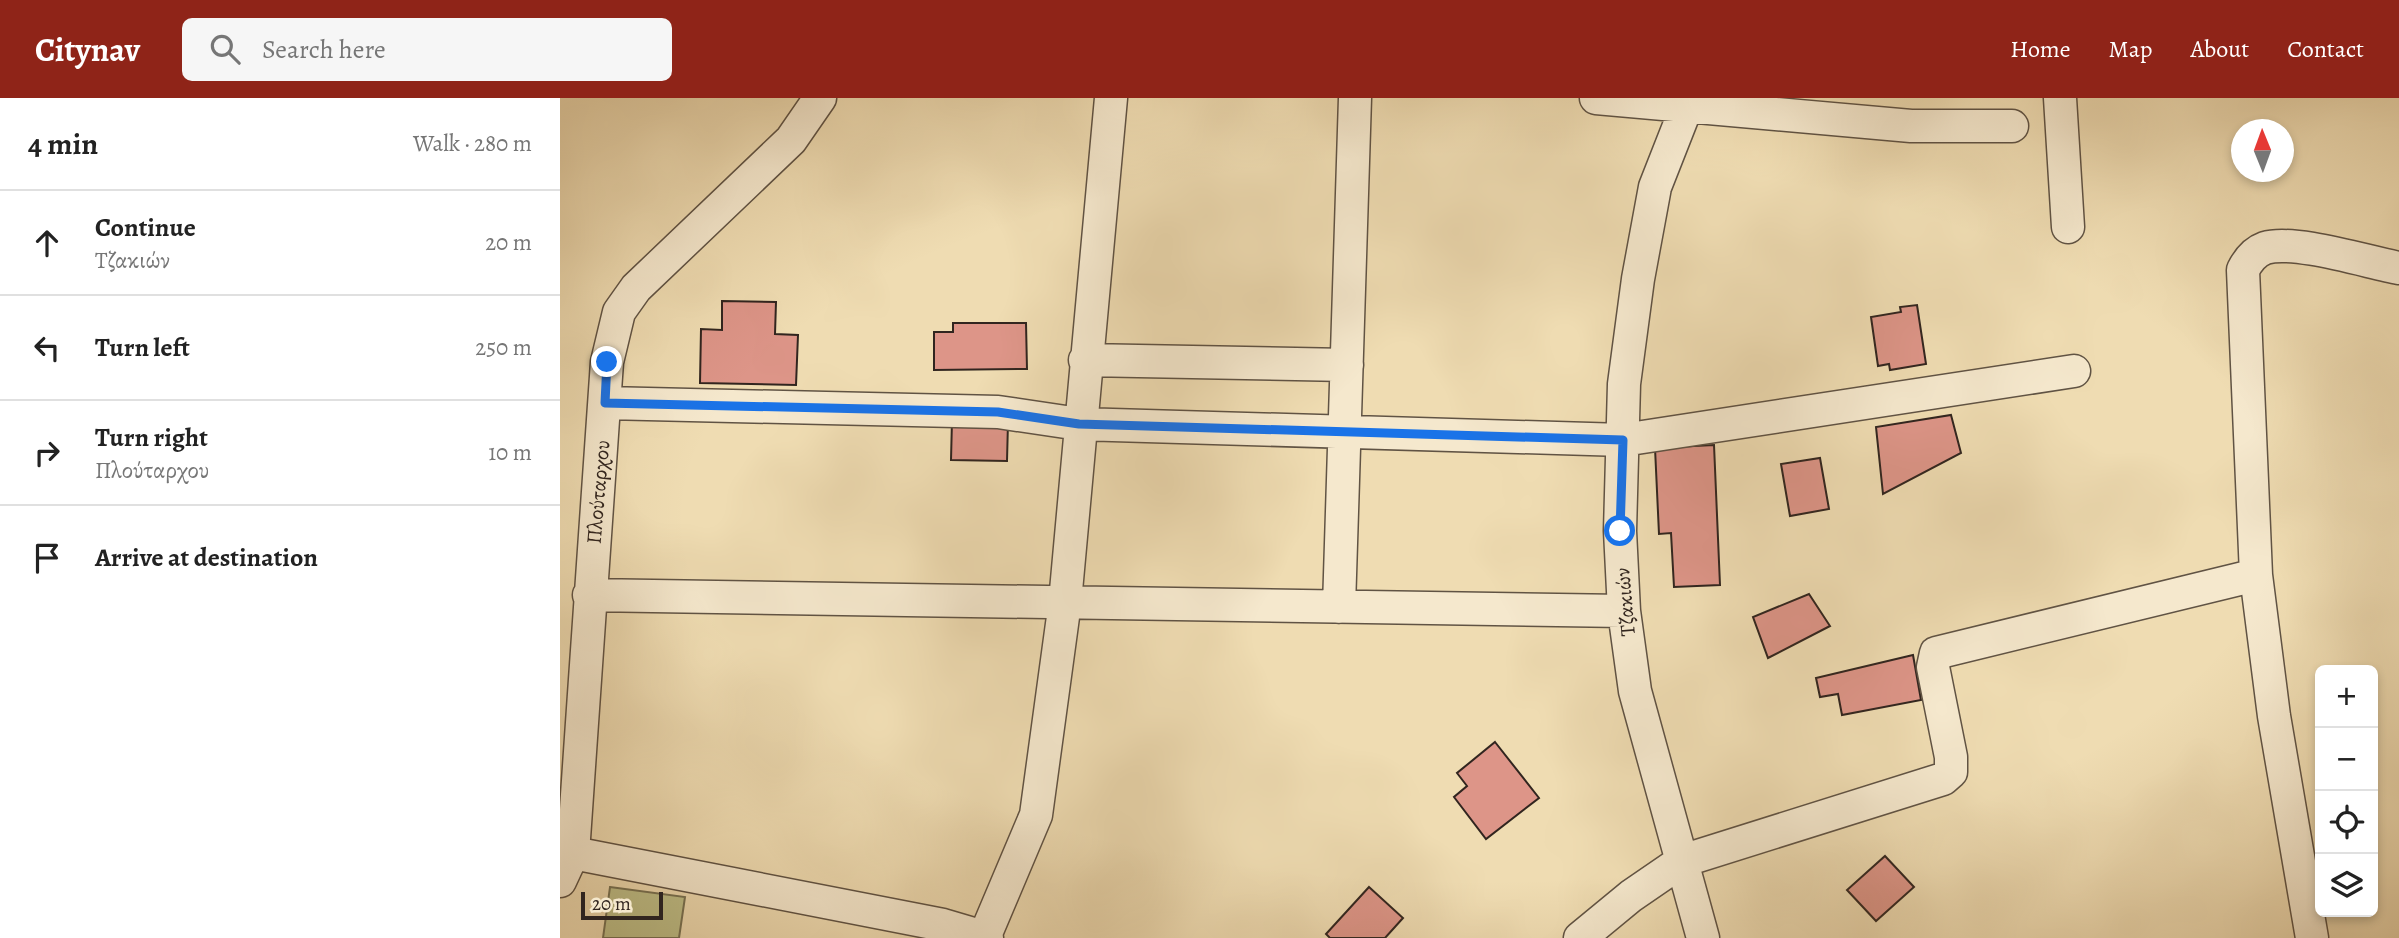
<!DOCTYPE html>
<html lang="en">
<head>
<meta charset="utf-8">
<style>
	:root { --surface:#fff; --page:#f6f6f6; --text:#222; --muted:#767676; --line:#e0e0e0; --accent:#8f2418 }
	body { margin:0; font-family:Alegreya,serif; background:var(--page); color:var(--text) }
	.controls { position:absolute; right:21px; bottom:21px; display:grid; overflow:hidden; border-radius:10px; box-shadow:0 4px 10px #0003 }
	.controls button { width:63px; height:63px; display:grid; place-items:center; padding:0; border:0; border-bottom:2px solid var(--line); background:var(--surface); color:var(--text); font:35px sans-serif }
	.compass { position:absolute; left:1671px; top:21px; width:63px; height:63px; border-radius:50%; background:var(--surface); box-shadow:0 4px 10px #0003; rotate:359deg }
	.scale { position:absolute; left:21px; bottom:18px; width:82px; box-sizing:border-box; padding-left:7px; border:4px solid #31251f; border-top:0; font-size:19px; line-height:24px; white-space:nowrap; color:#31251f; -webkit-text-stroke:5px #f5e8cd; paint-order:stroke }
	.stop { position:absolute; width:21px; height:21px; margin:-16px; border:5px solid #1a73e8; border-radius:50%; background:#fff }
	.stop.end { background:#1a73e8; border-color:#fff; box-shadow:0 2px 7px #0008 }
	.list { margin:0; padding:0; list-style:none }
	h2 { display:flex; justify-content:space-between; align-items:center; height:91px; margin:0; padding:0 28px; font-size:30px }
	h2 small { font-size:23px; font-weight:400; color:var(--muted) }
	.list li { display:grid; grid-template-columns:46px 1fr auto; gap:21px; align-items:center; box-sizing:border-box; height:105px; padding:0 28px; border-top:2px solid var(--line) }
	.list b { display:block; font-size:26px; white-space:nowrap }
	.list p { margin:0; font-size:23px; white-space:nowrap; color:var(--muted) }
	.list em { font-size:23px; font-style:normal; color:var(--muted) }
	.icon { flex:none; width:38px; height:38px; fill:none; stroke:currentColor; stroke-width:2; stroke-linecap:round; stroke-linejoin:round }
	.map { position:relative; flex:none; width:1839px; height:840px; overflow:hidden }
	header { display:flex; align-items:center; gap:42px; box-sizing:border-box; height:98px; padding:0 35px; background:var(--accent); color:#fff }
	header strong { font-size:33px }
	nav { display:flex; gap:38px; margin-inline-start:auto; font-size:24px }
	.search { width:490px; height:63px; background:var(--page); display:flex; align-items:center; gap:18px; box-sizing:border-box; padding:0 24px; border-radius:10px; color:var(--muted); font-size:26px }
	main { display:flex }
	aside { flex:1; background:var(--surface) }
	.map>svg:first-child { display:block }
	.green { fill:#bebf89; stroke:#787254; stroke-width:2 }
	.building { fill:#dd9588; stroke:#31251f; stroke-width:2 }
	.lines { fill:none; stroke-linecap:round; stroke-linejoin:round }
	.minor-casing { stroke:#605344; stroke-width:35 }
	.minor { stroke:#f5e8cd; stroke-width:32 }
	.route { stroke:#1a73e8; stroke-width:9 }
	.labels { text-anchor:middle; stroke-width:6; stroke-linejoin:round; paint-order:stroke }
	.street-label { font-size:21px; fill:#31251f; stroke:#f5e8cd }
</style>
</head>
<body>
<header>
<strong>Citynav</strong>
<div class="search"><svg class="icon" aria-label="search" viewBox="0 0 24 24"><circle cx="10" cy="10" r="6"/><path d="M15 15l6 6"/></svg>Search here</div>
<nav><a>Home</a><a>Map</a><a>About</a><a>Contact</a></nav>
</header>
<main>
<aside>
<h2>4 min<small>Walk · 280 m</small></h2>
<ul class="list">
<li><svg class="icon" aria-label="ahead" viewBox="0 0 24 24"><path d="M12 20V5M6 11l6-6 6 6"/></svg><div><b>Continue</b><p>Τζακιών</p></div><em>20 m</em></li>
<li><svg class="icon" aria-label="left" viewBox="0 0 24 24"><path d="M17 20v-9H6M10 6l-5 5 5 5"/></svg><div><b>Turn left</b></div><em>250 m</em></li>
<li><svg class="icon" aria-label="right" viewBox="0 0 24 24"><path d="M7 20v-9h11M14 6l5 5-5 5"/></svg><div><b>Turn right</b><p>Πλούταρχου</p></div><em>10 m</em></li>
<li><svg class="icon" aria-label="arrive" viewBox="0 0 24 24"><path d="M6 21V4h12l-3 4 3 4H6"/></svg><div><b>Arrive at destination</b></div></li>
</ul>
</aside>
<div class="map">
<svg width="1839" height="840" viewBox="0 0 1839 840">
	<rect width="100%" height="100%" fill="#efdcb2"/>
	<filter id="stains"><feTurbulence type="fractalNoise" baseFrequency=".00286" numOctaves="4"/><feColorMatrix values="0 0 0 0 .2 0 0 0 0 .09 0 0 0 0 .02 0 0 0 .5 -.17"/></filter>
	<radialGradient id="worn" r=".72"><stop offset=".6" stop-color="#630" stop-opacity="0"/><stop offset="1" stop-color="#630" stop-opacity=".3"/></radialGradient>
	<!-- green -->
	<path class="green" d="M50,789l75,10 -6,41h-76z"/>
	<!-- building -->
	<path class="building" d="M162,203l54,1 -1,32 23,1 -2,50 -96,-2 1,-54 21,1z
		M1357,207l9,59 -36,6 -1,-6 -11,2 -7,-49 30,-5 -1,-5z
		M393,225h73l1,46 -93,1v-38h19z
		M1391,317l10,38 -78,41 -7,-67z
		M392,322l56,2 -1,39 -56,-1z
		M1154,347l6,140 -46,2 -3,-54 -12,1 -4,-86z
		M1260,360l9,51 -39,7 -9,-52z
		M1249,496l21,32 -62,32 -15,-41z
		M1353,557l8,45 -79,15 -4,-21 -18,3 -4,-19z
		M935,644l44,56 -53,41 -32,-42 13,-11 -10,-13z
		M1325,758l29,31 -38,34 -29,-31z
		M809,789l34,31 -18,20h-55l-4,-4z"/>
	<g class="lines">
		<defs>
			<path id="minor" d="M1036,0l315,28h101
				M1130,0l-35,89 -17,92 -14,105 -4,147 4,80 11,80 68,247
				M1500,0l8,129
				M525,262l262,5
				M45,305l393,9 81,12 544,16 451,-69
				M29,497l1035,16
				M779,509l16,-509
				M13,755l370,72 44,13
				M0,783l13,-28 34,-491 12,-50 17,-24 155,-148 29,-42
				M424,840l52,-123 29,-213 46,-504
				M1020,840l51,-42 51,-35 261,-82 8,-7v-15l-18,-90 3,-14 320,-78
				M1752,840l-38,-222 -18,-141 -13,-305c5,-10 11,-18 22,-22 29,-9 102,14 134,20"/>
		</defs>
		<!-- minor casing -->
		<use href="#minor" class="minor-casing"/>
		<!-- minor -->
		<use href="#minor" class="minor"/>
	</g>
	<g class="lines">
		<!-- route -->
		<path class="route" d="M47,264l-2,41 393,9 81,12 544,16 -3,91"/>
	</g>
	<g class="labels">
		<!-- street labels -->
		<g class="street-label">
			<text transform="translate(38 394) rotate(-85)" y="7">Πλούταρχου</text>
			<text transform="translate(1065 504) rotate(-95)" y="7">Τζακιών</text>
		</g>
	</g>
	<rect width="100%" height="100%" filter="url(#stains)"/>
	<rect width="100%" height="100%" fill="url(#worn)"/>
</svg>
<div class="controls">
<button>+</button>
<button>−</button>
<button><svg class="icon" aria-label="locate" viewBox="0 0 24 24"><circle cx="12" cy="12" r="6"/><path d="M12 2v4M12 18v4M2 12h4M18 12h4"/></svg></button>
<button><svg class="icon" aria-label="layers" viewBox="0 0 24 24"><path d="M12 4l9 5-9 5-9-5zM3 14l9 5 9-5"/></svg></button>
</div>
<svg class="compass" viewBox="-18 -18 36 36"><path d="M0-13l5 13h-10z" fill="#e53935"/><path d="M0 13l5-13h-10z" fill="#767676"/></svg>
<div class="scale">20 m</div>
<div class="stop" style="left:1060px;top:433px"></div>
<div class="stop end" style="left:47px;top:264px"></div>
</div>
</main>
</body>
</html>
